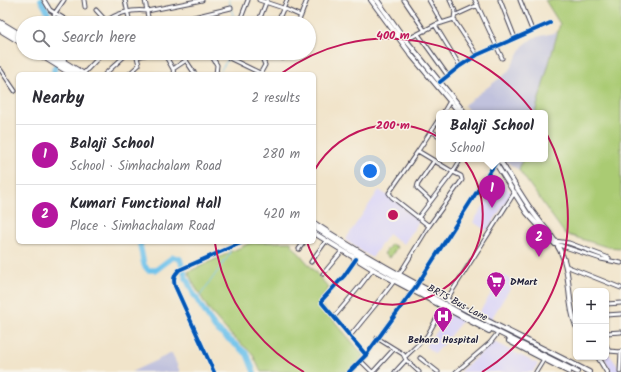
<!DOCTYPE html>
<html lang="en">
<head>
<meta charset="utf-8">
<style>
	:root { --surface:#fff; --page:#f7f7f7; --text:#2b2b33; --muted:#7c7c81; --line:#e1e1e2; --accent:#b5179e }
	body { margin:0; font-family:Kalam,sans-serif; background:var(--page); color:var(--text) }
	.controls { position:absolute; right:12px; bottom:12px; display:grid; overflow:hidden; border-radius:6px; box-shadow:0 1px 3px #0004 }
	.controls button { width:36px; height:36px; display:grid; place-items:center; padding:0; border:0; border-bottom:1px solid var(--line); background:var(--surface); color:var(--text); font:20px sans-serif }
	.you { position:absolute; left:370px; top:171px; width:14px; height:14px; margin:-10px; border:3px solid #fff; border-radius:50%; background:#1a73e8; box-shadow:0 0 0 6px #1a73e833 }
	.badge { display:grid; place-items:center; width:26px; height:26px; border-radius:50%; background:var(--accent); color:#fff; font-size:13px; font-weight:700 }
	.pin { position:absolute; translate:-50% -33px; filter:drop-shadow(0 1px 2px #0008) }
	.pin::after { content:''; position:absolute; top:21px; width:14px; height:12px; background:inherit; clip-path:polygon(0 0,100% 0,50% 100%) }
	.popup { position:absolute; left:436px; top:110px; width:112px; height:52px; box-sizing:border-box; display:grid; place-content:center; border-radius:6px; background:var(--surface); filter:drop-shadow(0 1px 3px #0005); font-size:13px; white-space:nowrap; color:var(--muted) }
	.popup b { font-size:15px; color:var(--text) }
	.popup::after { content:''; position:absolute; left:50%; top:100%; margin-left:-8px; border:8px solid transparent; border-top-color:var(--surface) }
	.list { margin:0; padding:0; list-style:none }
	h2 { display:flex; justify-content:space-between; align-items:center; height:52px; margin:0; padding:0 16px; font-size:17px }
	h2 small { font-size:13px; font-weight:400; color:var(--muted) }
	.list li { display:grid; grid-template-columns:26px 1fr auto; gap:12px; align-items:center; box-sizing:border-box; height:60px; padding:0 16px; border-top:1px solid var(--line) }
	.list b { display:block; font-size:15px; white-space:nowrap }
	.list p { margin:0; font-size:13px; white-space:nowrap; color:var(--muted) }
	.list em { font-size:13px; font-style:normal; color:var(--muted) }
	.icon { flex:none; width:22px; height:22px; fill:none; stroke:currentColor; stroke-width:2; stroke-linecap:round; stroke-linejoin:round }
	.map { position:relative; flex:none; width:621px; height:372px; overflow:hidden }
	.search { position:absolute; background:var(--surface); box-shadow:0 1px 3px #0004; left:16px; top:16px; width:300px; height:44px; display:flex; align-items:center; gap:10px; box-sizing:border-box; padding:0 14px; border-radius:22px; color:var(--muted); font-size:15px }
	.panel { position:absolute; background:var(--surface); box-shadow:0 1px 3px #0004; left:16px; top:72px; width:300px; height:172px; border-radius:6px }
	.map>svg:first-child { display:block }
	.built { fill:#dbd6f7 }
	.industrial { fill:#c1c2dd }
	.green { fill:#aacb73; stroke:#667657 }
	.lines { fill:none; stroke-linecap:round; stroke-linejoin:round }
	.stream { stroke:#6fc3ec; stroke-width:1 }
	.river { stroke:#6fc3ec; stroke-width:5.5 }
	.minor-casing { stroke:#413f50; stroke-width:5 }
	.major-casing { stroke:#413f50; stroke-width:6 }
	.minor { stroke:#fff; stroke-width:3 }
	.major { stroke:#fff; stroke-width:4 }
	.cycleway-casing { stroke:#f7f3e8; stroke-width:6 }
	.cycleway { stroke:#0057b8; stroke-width:4 }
	.ring { fill:none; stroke:#c2185b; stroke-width:2 }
	.labels { text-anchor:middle; stroke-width:3; stroke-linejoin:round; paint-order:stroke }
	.poi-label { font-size:10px; font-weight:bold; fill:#22223b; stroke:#f7f3e8; text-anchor:start }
	.street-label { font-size:10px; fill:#22223b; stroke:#f7f3e8 }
	.centre { fill:#c2185b; stroke:#f7f3e8; stroke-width:2 }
	.ring-label { font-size:12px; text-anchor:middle; font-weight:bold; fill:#c2185b; stroke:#f7f3e8; stroke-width:3; stroke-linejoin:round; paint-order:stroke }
</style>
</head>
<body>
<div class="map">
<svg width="621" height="372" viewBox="0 0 621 372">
	<rect width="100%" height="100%" fill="#f7f3e8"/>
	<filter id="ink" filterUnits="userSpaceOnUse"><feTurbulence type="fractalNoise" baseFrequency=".025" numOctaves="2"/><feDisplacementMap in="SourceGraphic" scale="8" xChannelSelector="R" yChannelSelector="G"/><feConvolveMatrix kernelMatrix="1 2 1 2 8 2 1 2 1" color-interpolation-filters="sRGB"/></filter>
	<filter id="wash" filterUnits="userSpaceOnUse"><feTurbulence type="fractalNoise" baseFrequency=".012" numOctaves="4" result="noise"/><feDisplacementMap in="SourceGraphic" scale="16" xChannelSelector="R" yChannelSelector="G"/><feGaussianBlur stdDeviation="0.9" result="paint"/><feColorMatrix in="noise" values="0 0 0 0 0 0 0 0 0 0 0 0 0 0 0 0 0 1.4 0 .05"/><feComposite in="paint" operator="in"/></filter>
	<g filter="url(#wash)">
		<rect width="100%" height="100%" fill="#f1e4ca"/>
		<!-- built -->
		<path class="built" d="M501,179l11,14 -25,38 -14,-9z
			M379,190l26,17 -1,3 16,10 -16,24 -16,-10 -16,24 -27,-18z
			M503,275l11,7 -24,39 -12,-7z
			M452,313l10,8 -27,33 -10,-8z
			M494,342l44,22 -5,8h-74z
			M606,350l11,15 4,7h-10l-7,-15h2z"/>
		<!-- industrial -->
		<path class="industrial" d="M557,32l-22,81h-65l-6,-8 44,-33 15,-26 10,-8z
			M504,159h18l-3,11 -14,-9z
			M172,353l8,19h-49z"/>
		<!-- green -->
		<path class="green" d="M545,0h76v248l-14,-1 -42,-13 -46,-64 3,-11h23v-46h-10l25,-89z
			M252,242h39l1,3 37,43 -10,15 44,52 -10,17h-92l-9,-19 -21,-18 -22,-25 -16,-27 -5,-11z
			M391,244l6,3 -7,11 -6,-4z"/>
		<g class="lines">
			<!-- stream -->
			<path class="stream" d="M229,0l6,23
				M218,74l8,-12 3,-9
				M197,300l32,-45 1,-7"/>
			<!-- river -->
			<path class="river" d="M41,0l9,16 -3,7
				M56,74l-2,-2v-3l9,-13 -3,-3
				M142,242l-2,3 4,20 4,5h8l17,-13 7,2 6,19 8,17 21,33 32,26 7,18"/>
		</g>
	</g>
	<g filter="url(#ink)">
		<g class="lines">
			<defs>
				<path id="minor" d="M44,0l6,10 21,13
					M84,0l1,7
					M125,0l5,23
					M145,0l4,23
					M259,0l24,8 18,8
					M404,0l21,31
					M429,0l13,23
					M450,0l5,11 -1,8 2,4 21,32
					M475,0l27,58
					M500,0l15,38
					M520,0l12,30
					M96,10l10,11
					M456,15l22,-10
					M51,23l4,-10 9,-13
					M104,23c11,-10 29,-14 43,-12l55,-11
					M169,23l62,-15
					M239,23l9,-23
					M258,23l9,-23
					M277,23l10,-23
					M298,23l9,-23
					M435,25l19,-6
					M418,34l30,42
					M406,40l29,-15 25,41
					M64,53l1,3 -1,5
					M164,53l9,16 1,5
					M181,53l14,21
					M210,53l7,12 -1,9
					M267,53l16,5 3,-5
					M65,56l7,-3
					M137,57l15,-4
					M229,58l31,15
					M0,69l15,22
					M173,69l12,-8
					M83,74l20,-21
					M105,74l23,-21
					M129,74l10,-9 -3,-12
					M260,74l5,-9 -2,-5 3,-7
					M440,82l20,-16 17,-11 73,-32
					M443,113l7,-12
					M431,131l8,5
					M418,151l21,-32
					M431,201l-14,-13 1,-4 16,-23
					M418,218l35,-46 -35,-21 -29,42 3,4 37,29
					M555,241l14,2 40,15
					M556,244l45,15 20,4
					M299,249l5,-7
					M356,259l-12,17 -22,24v3l44,52
					M311,262l15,-21
					M566,266l55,22
					M323,274l19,-23
					M399,275l30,-49 33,-46 -1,-4 -8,-4 8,-13
					M417,285l79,-123
					M447,299l68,-107
					M606,304l15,-1
					M606,315l15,-1
					M334,317l26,-31 13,-17
					M606,333l15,-1
					M350,336l31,-38 13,-17
					M377,338l26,16 3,6 13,12
					M606,345l3,6 12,1
					M405,357l22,-21 16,-29
					M420,358l18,14
					M361,361l11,11
					M214,372l-39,-86c-2,-7 -1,-11 4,-16l64,-28
					M349,372l17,-17 47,-65
					M373,372l21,-23
					M395,372l11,-12
					M456,372l34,-29 7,-9
					M536,372l8,-13
					M620,372l1,-21"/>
				<path id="major" d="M371,0l41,56 48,57
					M377,0l24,34 64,79
					M0,22l23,14
					M0,26l23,15
					M0,30l23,14
					M37,53l34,21
					M43,53l34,21
					M50,53l34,21
					M493,159l34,54 28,31
					M499,159c11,17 21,35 33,52 12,17 25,28 32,49 7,21 3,43 12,66
					M314,223c87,58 182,101 275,149
					M314,227l50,32 100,56 113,57
					M314,233l62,38 113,60
					M509,341l60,31
					M598,357l9,15"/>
			</defs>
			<!-- minor casing -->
			<use href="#minor" class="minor-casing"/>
			<!-- major casing -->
			<use href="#major" class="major-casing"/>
			<!-- minor -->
			<use href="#minor" class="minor"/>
			<!-- major -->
			<use href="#major" class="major"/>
			<defs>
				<path id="cycleway" d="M440,82l20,-16 17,-11 73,-32
					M356,259l-12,17 -22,24v3l44,52
					M214,372l-39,-86c-2,-7 -1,-11 4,-16l64,-28
					M349,372l17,-17 51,-70 79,-123"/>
			</defs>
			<!-- cycleway casing -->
			<use href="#cycleway" class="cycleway-casing"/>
			<!-- cycleway -->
			<use href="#cycleway" class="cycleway"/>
		</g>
	</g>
	<!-- distance rings -->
	<g class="ring">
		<path d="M314 171A90 90 0 1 1 307 242"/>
		<path d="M304 372A180 180 0 0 1 215 243M282 73A180 180 0 1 1 482 372"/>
	</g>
	<!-- icons -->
	<defs>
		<symbol id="supermarket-pin" viewBox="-11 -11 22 30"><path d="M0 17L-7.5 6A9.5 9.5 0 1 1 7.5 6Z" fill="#b5179e" stroke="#f7f3e8"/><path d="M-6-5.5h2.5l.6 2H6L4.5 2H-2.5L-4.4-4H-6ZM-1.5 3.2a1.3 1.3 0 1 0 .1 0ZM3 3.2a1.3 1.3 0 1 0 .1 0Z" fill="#fff"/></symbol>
		<symbol id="hospital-pin" viewBox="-11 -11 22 30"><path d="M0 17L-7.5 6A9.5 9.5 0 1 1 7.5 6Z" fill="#b5179e" stroke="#f7f3e8"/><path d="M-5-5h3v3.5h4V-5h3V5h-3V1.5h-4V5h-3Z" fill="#fff"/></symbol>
	</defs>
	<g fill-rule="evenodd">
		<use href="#supermarket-pin" x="485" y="270" width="22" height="30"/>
		<use href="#hospital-pin" x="432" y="305" width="22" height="30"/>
	</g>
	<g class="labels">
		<!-- poi labels -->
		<g class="poi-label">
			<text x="510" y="285">DMart</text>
			<text x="443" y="343" text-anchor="middle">Behara Hospital</text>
		</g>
		<!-- street labels -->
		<g class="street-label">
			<text transform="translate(458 302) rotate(28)" y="4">BRTS Bus Lane</text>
		</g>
	</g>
	<circle cx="393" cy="215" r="6" class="centre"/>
	<g class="ring-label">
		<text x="393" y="39">400 m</text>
		<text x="393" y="129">200 m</text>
	</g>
</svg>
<div class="controls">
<button>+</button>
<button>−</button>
</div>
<div class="you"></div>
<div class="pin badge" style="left:492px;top:208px">1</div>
<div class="popup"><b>Balaji School</b>School</div>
<div class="pin badge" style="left:539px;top:257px">2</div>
<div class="search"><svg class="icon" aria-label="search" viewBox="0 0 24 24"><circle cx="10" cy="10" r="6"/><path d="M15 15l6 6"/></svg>Search here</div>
<section class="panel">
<h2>Nearby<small>2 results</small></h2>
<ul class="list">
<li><span class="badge">1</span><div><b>Balaji School</b><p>School · Simhachalam Road</p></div><em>280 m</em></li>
<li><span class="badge">2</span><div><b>Kumari Functional Hall</b><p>Place · Simhachalam Road</p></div><em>420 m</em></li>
</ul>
</section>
</div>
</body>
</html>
